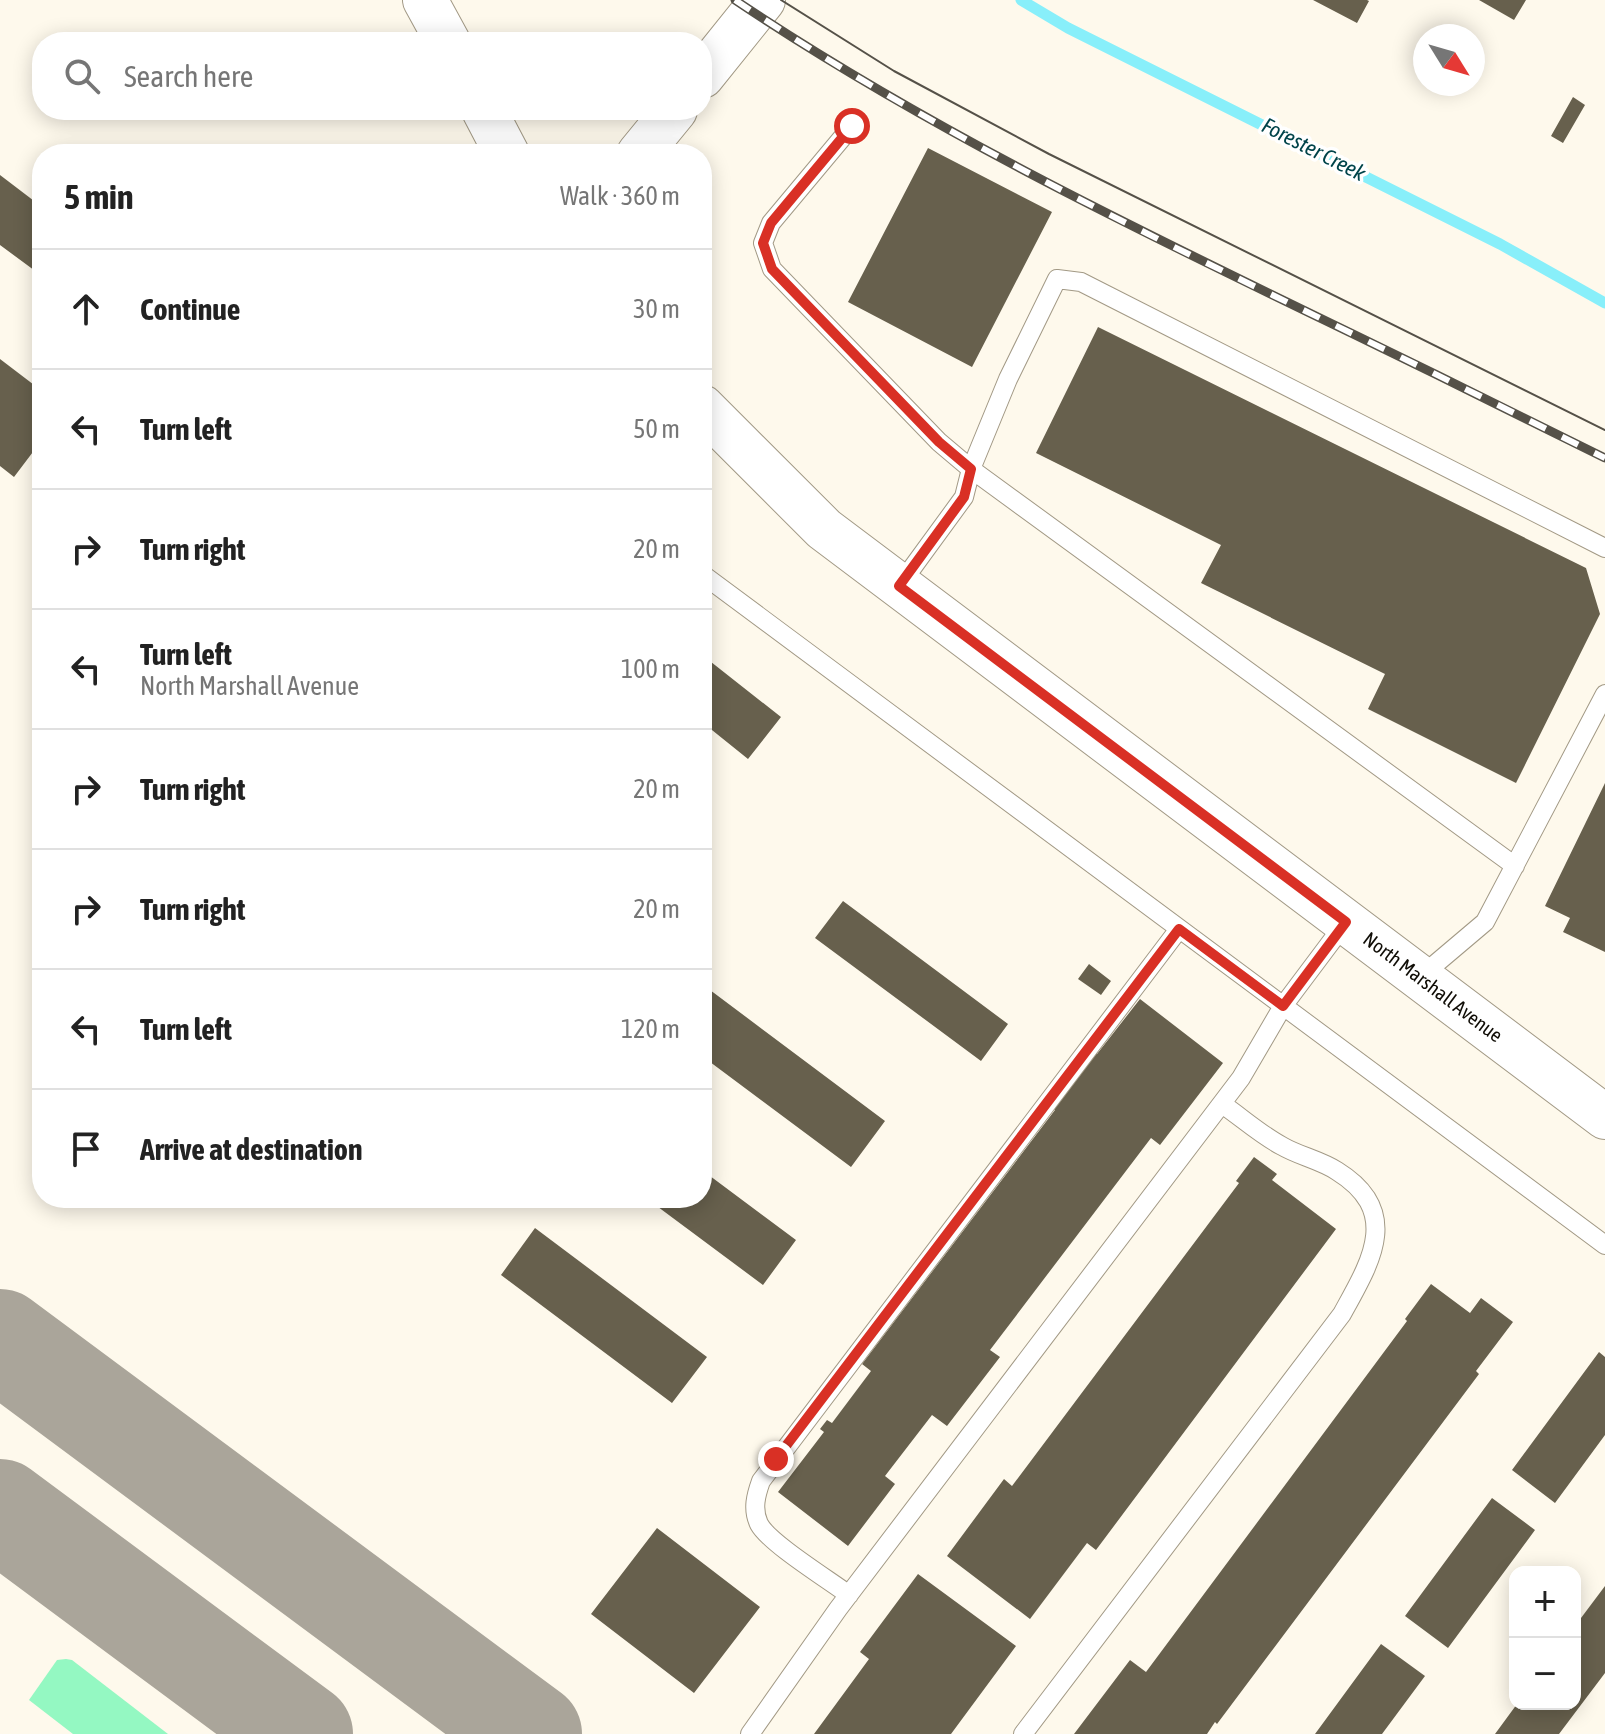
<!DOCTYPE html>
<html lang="en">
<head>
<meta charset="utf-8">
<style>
	:root { --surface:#fff; --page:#f6f6f6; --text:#222; --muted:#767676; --line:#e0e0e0 }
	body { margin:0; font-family:"Asap Condensed",sans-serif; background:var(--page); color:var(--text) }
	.controls { position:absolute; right:24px; bottom:24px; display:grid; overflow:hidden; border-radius:16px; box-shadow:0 4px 20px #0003 }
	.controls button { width:72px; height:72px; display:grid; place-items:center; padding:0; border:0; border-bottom:2px solid var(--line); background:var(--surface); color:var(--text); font:40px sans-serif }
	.compass { position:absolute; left:1413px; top:24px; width:72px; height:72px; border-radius:50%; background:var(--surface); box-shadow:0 4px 20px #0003; rotate:127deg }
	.stop { position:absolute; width:24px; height:24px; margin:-18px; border:6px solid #d93025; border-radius:50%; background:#fff }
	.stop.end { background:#d93025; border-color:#fff; box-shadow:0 2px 8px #0008 }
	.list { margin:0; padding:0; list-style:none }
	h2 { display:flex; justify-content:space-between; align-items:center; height:104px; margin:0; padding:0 32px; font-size:34px }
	h2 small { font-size:26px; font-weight:400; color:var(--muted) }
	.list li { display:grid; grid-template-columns:52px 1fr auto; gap:24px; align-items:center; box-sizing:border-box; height:120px; padding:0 32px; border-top:2px solid var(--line) }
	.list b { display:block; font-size:30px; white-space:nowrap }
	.list p { margin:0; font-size:26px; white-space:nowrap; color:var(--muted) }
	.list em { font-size:26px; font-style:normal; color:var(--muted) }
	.icon { flex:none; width:44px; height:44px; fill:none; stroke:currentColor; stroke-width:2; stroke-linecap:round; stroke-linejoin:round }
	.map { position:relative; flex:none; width:1605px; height:1734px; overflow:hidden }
	.search { position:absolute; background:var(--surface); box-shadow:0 4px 20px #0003; left:32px; top:32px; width:680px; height:88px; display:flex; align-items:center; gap:20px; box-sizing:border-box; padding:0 28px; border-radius:32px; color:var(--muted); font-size:30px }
	.panel { position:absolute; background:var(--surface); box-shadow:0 4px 20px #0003; left:32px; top:144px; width:680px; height:1064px; border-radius:32px }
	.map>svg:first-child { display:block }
	.green { fill:#94f8c2 }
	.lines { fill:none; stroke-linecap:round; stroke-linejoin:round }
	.stream { stroke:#88effa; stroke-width:11 }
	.taxiway { stroke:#aaa59a; stroke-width:102 }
	.building { fill:#67604d }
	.lane-casing { stroke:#a29985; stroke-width:20 }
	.secondary-casing { stroke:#a29985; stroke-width:46 }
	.lane { stroke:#fff; stroke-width:18 }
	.secondary { stroke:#fff; stroke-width:44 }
	.tram { stroke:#555148; stroke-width:2 }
	.rail-casing { stroke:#555148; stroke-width:9 }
	.rail { stroke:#fff; stroke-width:6; stroke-dasharray:18; stroke-linecap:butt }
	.route { stroke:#d93025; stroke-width:10 }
	.labels { text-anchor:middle; stroke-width:7; stroke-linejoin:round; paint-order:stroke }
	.street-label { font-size:20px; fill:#100d06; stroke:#fff }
	.water-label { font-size:22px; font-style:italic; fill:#00444a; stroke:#fff }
</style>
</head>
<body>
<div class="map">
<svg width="1605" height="1734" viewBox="0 0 1605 1734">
	<rect width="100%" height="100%" fill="#fef9ec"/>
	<!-- green -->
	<path class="green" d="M66,1659l6,1 96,74h-95l-44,-34 28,-40z"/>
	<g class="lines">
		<!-- stream -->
		<path class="stream" d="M1021,0l47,28 432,216 105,59"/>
		<!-- taxiway -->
		<path class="taxiway" d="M0,1340l531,394
			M0,1510l302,224"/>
	</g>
	<!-- building -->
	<path class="building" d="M1313,0h54l2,1 -12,22z
		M1479,0h47l-12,20z
		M1573,97l12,8 -22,38 -12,-7z
		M928,148l124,64 -80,155 -124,-65z
		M0,175l42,32v69l-42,-31z
		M1098,327l488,241 14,46 -84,169 -148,-74 17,-35 -184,-91 20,-38 -185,-92z
		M0,359l42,32v49l-28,37 -14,-11z
		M706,658l75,59 -33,42 -46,-37v-59z
		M1605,783v169l-42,-20 7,-14 -25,-12z
		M843,901l165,123 -27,37 -166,-123z
		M1089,964l22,17 -10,14 -23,-16z
		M702,984l183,137 -34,46 -149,-111z
		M1140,999l83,64 -63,82 -9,-7 -161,212 10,7 -53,69 -15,-11 -47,61 10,8 -47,62 -70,-54 46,-60 -4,-3 7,-9 5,3 39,-52 -9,-7 193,-254 -8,-7 42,-55 8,6z
		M1254,1157l23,17 -5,6 64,49 -240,321 -9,-7 -57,76 -83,-63 57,-77 8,7 227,-303 -3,-2z
		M702,1170l94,70 -33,45 -117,-87h56z
		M535,1228l172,129 -35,46 -171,-128z
		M1431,1284l39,29 11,-15 32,24 -37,49 3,3 -262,350 -2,-2 -8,12h-133l56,-74 16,12 261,-351 -2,-2z
		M1599,1352l6,5v78l-50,68 -43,-33z
		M1492,1498l43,32 -87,118 -43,-32z
		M657,1528l103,79 -66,86 -103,-79z
		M918,1574l98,72 -65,88h-137l55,-75 -9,-7z
		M1605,1586v87l-46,61h-64l22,-30h58v-78z
		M1381,1644l44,32 -43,58h-67z"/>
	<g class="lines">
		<defs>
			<path id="lane" d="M852,126l-81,97 -8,20 9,26 167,173 32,27 544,397
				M702,574l903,671
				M899,586l65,-89 7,-28 37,-90 49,-100 24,3 524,266
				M1420,977l65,-55 120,-228
				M849,1595c-20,-15 -80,-52 -90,-71 -7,-15 -3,-29 2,-43l418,-552
				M750,1734l88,-125 403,-531 42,-72 63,-84
				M1023,1734l319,-420c28,-51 61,-102 -5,-143 -17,-11 -38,-15 -55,-25 -21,-11 -41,-29 -60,-42"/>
			<path id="secondary" d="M425,0l23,42
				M702,76l61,-76
				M484,110l23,44
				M639,154l36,-44
				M702,407l122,122 781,588"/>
		</defs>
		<!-- lane casing -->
		<use href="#lane" class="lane-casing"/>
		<!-- secondary casing -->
		<use href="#secondary" class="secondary-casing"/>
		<!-- lane -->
		<use href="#lane" class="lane"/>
		<!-- secondary -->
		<use href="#secondary" class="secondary"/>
		<!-- tram -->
		<path class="tram" d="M781,0l113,71 155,83 556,276"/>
		<defs>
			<path id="rail" d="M735,0c194,130 405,231 616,333 85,41 169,83 254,125"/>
		</defs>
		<!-- rail casing -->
		<use href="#rail" class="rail-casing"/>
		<!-- rail -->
		<use href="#rail" class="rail"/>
	</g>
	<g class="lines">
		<!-- route -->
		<path class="route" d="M776,1459l403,-530 104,77 63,-84 -447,-336 65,-89 7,-28 -32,-27 -167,-173 -9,-26 8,-20 81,-97"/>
	</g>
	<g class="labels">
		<!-- street labels -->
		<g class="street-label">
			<text transform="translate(1433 987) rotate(37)" y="7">North Marshall Avenue</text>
		</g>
		<!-- water labels -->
		<g class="water-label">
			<text transform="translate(1314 149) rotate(27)" y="8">Forester Creek</text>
		</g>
	</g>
</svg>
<div class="controls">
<button>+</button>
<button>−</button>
</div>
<svg class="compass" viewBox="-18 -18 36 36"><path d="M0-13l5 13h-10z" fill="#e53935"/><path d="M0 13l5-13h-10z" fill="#767676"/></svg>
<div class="stop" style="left:852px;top:126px"></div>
<div class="stop end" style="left:776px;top:1459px"></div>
<div class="search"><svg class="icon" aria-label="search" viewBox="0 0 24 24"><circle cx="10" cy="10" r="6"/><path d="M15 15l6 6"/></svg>Search here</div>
<section class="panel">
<h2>5 min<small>Walk · 360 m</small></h2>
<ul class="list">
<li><svg class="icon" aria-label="ahead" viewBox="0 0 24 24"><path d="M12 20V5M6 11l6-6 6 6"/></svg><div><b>Continue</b></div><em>30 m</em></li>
<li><svg class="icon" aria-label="left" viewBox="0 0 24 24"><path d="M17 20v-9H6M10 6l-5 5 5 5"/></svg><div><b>Turn left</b></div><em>50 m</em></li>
<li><svg class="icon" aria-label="right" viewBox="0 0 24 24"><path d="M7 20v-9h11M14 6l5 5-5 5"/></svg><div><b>Turn right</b></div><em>20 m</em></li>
<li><svg class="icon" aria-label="left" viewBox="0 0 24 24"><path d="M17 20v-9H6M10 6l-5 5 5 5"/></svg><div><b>Turn left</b><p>North Marshall Avenue</p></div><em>100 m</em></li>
<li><svg class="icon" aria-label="right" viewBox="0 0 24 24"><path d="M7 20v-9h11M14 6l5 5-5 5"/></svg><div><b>Turn right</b></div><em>20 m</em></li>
<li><svg class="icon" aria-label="right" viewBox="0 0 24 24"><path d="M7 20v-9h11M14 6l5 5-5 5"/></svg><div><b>Turn right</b></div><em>20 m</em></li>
<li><svg class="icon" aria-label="left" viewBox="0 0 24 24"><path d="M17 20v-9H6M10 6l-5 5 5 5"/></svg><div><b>Turn left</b></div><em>120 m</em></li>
<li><svg class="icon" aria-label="arrive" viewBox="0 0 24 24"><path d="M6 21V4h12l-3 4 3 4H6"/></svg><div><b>Arrive at destination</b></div></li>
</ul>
</section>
</div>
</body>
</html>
